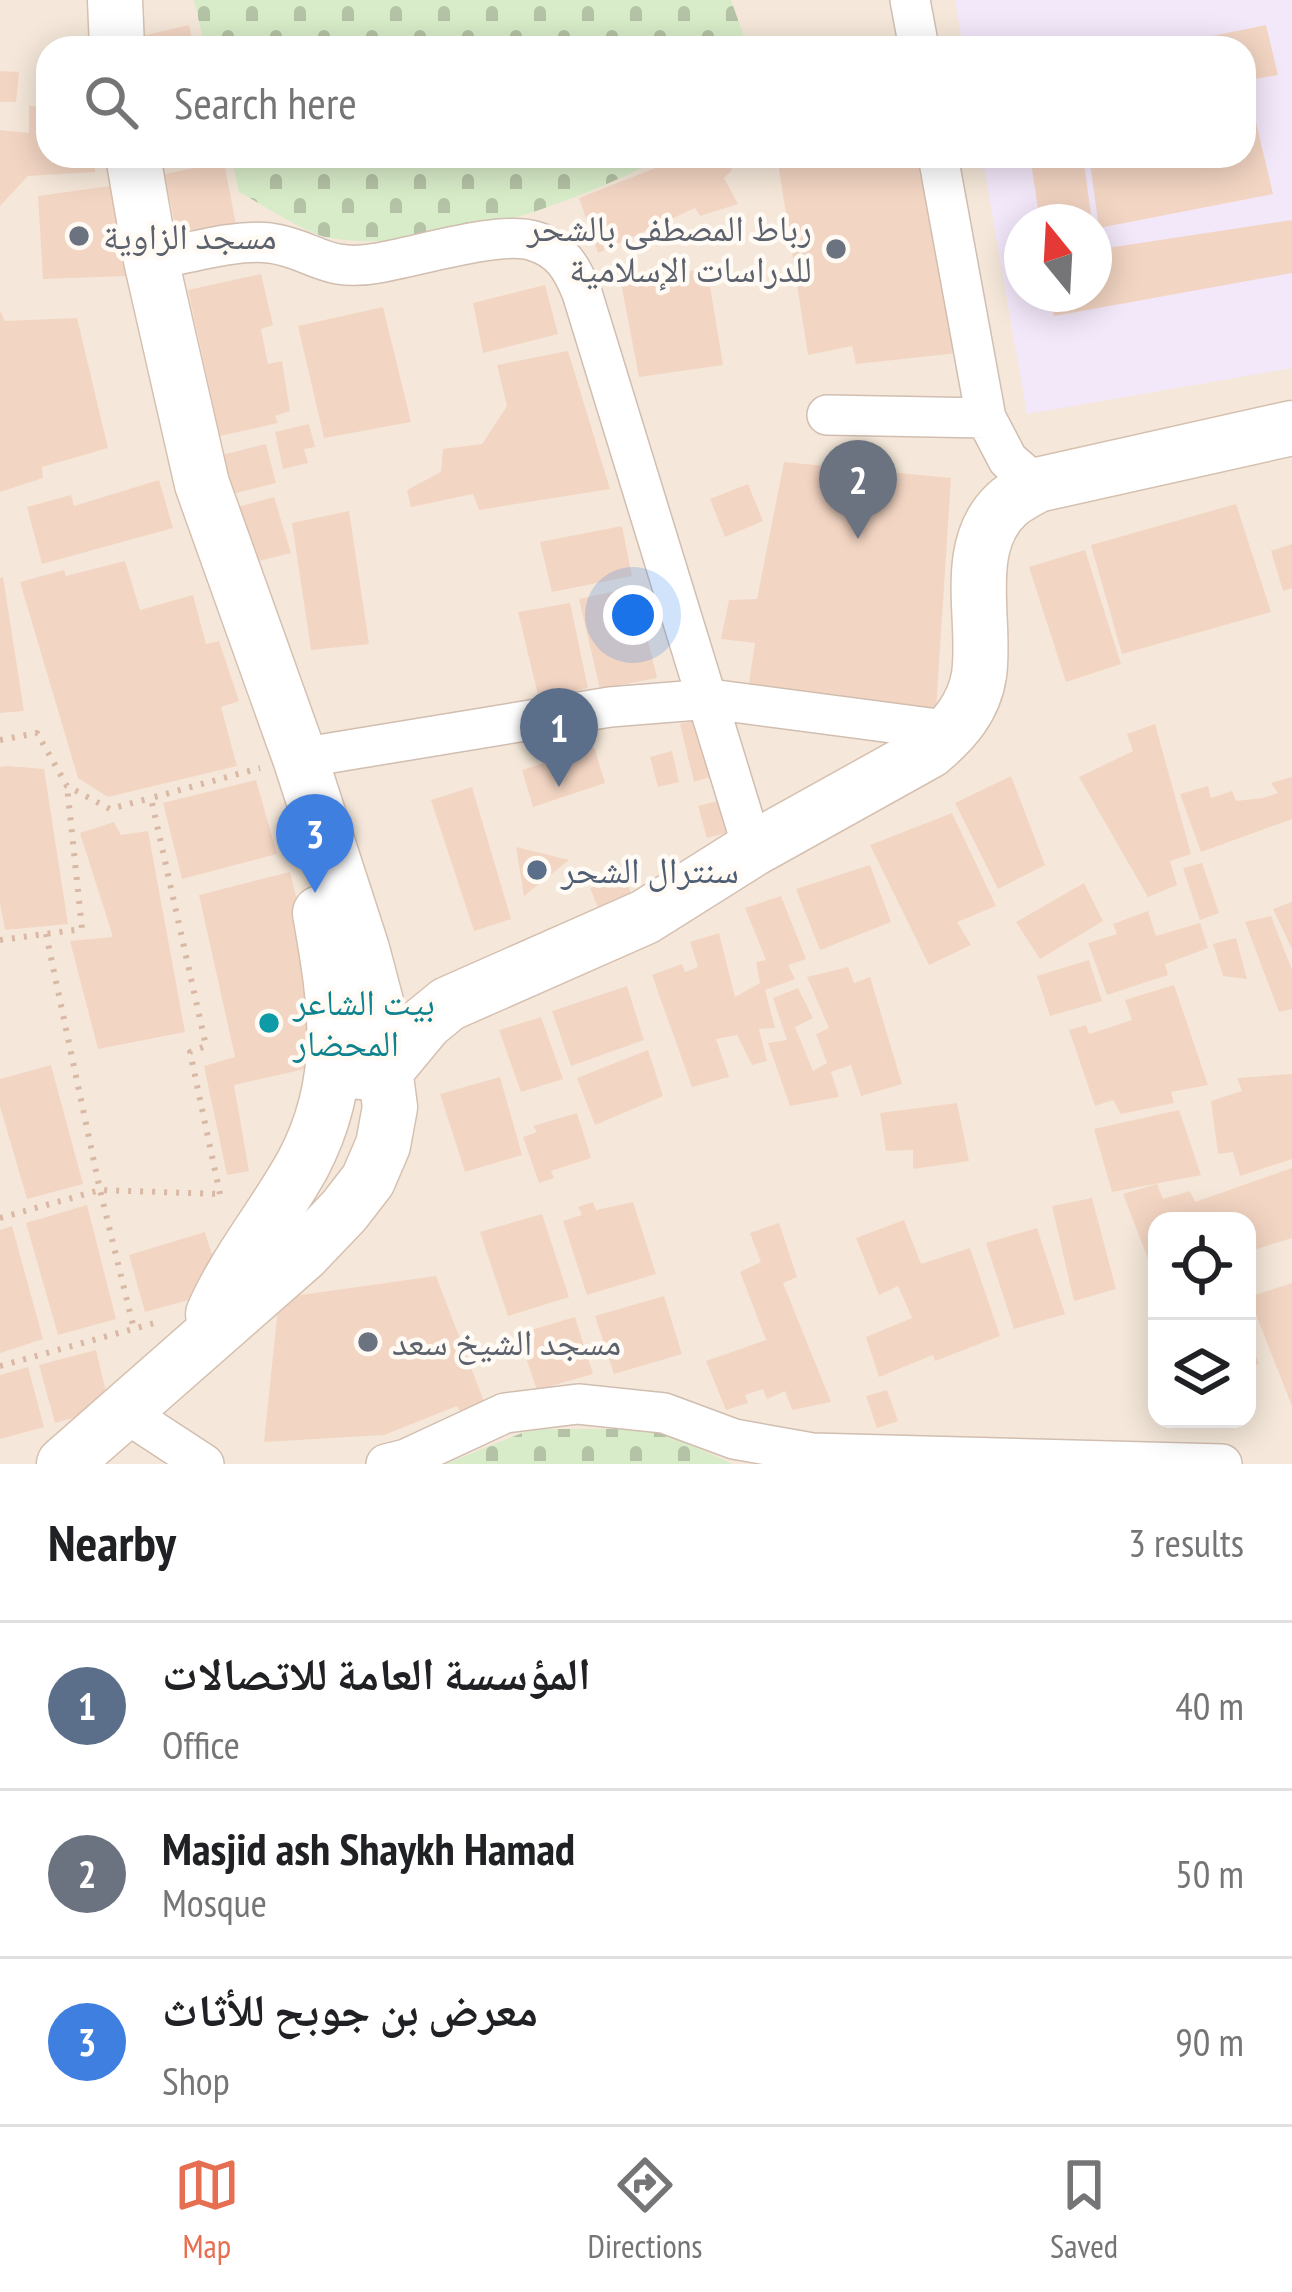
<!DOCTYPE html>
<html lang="en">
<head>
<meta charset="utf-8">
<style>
	:root { --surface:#fff; --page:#f6f6f6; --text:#202124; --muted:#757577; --line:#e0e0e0; --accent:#e76f51 }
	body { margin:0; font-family:"PT Sans Narrow","Noto Naskh Arabic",sans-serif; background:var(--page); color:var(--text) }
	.controls { position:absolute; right:36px; bottom:36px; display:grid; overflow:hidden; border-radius:24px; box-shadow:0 6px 30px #0003 }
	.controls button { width:108px; height:108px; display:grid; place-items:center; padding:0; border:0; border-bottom:3px solid var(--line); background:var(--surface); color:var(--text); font:60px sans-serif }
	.compass { position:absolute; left:1004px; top:204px; width:108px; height:108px; border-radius:50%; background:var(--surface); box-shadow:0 6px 30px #0003; rotate:342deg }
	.you { position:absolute; left:633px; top:615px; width:42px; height:42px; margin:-30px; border:9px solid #fff; border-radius:50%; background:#1a73e8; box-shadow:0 0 0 18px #1a73e833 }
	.badge { display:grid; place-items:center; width:78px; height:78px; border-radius:50%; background:var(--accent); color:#fff; font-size:39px; font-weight:700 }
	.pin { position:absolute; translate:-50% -99px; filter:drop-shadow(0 3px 6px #0008) }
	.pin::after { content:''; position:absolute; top:63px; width:42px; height:36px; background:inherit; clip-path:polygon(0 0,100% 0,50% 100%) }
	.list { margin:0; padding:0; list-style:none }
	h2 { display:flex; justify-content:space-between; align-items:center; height:156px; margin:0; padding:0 48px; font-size:51px }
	h2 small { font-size:39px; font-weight:400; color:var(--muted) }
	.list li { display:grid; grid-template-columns:78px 1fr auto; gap:36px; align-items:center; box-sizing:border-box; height:168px; padding:0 48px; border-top:3px solid var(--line) }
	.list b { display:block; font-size:45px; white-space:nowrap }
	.list p { margin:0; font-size:39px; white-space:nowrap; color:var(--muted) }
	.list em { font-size:39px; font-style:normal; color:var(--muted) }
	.icon { flex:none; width:66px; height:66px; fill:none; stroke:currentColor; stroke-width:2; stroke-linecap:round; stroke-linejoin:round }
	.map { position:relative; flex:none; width:1292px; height:1464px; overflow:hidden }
	.search { position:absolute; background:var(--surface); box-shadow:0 6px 30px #0003; left:36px; right:36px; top:36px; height:132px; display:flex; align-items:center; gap:30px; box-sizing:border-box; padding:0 42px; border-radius:36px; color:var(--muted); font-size:45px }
	.sheet { height:660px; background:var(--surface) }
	nav { display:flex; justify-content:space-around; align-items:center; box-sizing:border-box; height:168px; border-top:3px solid var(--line); background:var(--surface); font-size:33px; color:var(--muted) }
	nav a { display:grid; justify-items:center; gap:6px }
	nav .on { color:var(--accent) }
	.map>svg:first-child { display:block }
	.residential { fill:#f5e8da; fill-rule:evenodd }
	.education { fill:#f3e8fa; fill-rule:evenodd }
	.cemetery { fill:url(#cemetery-stones) }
	.building { fill:#f3d5c3 }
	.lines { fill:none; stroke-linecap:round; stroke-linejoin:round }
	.street-casing { stroke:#d1beb0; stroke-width:42 }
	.secondary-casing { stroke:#d6c0b0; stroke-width:57 }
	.path { stroke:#d9b8a5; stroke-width:6; stroke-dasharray:3 9; stroke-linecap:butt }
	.street { stroke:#fff; stroke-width:39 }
	.secondary { stroke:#fff; stroke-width:54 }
	.worship-dot { fill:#6b7280; stroke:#fffaf3; stroke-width:4.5 }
	.service-dot { fill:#5c6f8a; stroke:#fffaf3; stroke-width:4.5 }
	.culture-dot { fill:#0f9aa8; stroke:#fffaf3; stroke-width:4.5 }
	.labels { text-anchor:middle; stroke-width:9; stroke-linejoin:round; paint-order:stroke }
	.worship-label { font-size:36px; fill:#5b616d; stroke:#fffaf3; text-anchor:start }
	.service-label { font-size:36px; fill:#4e5e75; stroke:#fffaf3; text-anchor:start }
	.culture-label { font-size:36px; fill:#0d838f; stroke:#fffaf3; text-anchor:start }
</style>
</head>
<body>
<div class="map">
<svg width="1292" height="1464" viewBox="0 0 1292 1464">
	<defs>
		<pattern id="cemetery-stones" width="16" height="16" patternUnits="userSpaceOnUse" patternTransform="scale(3)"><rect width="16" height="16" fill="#d8ecc9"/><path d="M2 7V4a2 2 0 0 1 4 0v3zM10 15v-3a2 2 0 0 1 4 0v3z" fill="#b4c2a5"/></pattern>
	</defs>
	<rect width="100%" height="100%" fill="#fdf6ec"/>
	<!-- residential -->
	<path class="residential" d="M0,0h1292v1464h-1292zM48,48h1196v108h-1196zM1022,222h72v72h-72zM1157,1221h90v198h-90z"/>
	<!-- education -->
	<path class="education" d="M955,0h337v368l-265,46 -45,-258h262v-108h-281zM1022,222h72v72h-72z"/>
	<!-- cemetery -->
	<path class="cemetery" d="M194,0h537l17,48h-543z
		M231,156h435c-93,48 -231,99 -336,82 -26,-5 -66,-33 -91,-46z
		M532,1429h123l78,35h-288z"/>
	<!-- building -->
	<path class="building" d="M189,25l5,23h-55l-2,-11z
		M1266,25l12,50 -34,6v-33h-91z
		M0,71l19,1 -3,30h-16z
		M1250,97l23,97 -174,34 -10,-72h155v-58z
		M29,106l19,1v49h47v16l-67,4 -28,30v-76l29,3z
		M686,156h40l6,14 -8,8 14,26 -38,12 -5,-8 -97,45 -19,-55z
		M777,156h139l42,197 -102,11 -4,-18 -44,9z
		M1030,156h53l9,66h-52z
		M224,162l14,73 -59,11 -14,-72z
		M110,186l16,90 -83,3 -5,-83z
		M1292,220v53l-238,43 -4,-22h44v-44z
		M707,268l16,97 -84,12 -18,-94z
		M261,274l12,51 -12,4 7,35 14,-3 8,50 -15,5 3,7 -58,13 -32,-146z
		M545,285l13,49 -75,19 -10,-50z
		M383,307l28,115 -87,16 -26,-112z
		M0,310l5,11 72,-3 31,130 -66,19 1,11 -43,14z
		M568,351l42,138 -131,21 -6,-16 -62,13 -4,-17 34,-18 2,-23 39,-5 25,-38 -10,-41z
		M309,424l6,23 -11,2 4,14 -25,6 -8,-37z
		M266,444l10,39 -48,12 -10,-39z
		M784,462l167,16 -15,232 -188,-20 7,-47 -34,-4 8,-39 28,-1z
		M159,480l14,48 -131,36 -15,-57 44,-12 3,11z
		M748,484l15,37 -38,16 -15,-38z
		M274,497l17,56 -48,12 -17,-55z
		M1236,504l35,108 -149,42 -31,-109z
		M349,511l20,133 -58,6 -19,-127z
		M622,526l10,50 -80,16 -12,-50z
		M1292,544v44l-9,3 -12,-40z
		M1085,550l36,114 -55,18 -37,-115z
		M125,561l15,49 53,-15 13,49 13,-3 20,60 -18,6 16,59 -129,31 -30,-19 -58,-196 44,-12 2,6z
		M3,577l21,134 -24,2v-135z
		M635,587l22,91 -57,11 -21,-90z
		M570,603l18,85 -49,11 -21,-87z
		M706,717l14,57 -26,8 -14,-58z
		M1155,724l36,130 -21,7 7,24 -29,12 -69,-120 54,-26 -6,-17z
		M594,747l11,36 -72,24 -11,-37z
		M672,751l7,31 -21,5 -8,-30z
		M8,766l36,3 24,155 -63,6 -5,-27v-136z
		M1011,776l34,89 -47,24 -43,-86z
		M1292,777v42l-91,33 -21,-58 28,-8 3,12 21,-7 4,10 27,-3 15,-5 -7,-10z
		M256,780l21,74 -95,25 -19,-76z
		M472,787l39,132 -37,12 -43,-131z
		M717,801l9,32 -19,5 -9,-32z
		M952,813l44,93 -39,16 14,23 -42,20 -59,-120z
		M114,822l7,13 27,-4 37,201 -87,17 -28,-108 43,-4 -33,-104z
		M516,847l53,13 -45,36z
		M1202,863l17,50 -19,7 -17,-52z
		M870,865l21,57 -71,28 -24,-61z
		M290,872l28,114v80l-84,19 15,86 -22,4 -23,-109 31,-9 -36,-162z
		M625,876l9,26 -33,13 -11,-27z
		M1084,883l19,38 -63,38 -24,-37z
		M781,896l25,63 -18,6 7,14 -30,11 10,38 -16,1 8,32 -15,4 -15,-30 -21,4 13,38 -37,10 -40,-112 30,-11 3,8 13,-5 -8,-25 29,-9 16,64 25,-14 -4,-21 10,-2 -21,-52z
		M1292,902v47l-19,-40z
		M1148,911l8,25 44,-13 8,25 -43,16 3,11 -61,20 -19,-52 29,-9 -4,-10z
		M1271,916l21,54v39l-13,3 -34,-90z
		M1236,938l11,41 -24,-3 -10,-32z
		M1089,960l13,41 -52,15 -13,-40z
		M848,967l6,16 16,-6 32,107 -41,12 -10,-31 -20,7 8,25 -49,9 -22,-63 19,-3 -14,-42 25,-10 15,30 -18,9 18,44 14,-8 -11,-29 13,-6 -22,-51z
		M1174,985l34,100 -37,7 3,11 -53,11 -8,-14 -18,6 -26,-76 17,-5 3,9 43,-14 -7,-20z
		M627,986l17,54 -73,26 -19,-55z
		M541,1017l22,62 -42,13 -22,-62z
		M648,1050l15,46 -68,29 -18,-47z
		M51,1065l32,119 -56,15 -27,-93v-27z
		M1292,1074v85l-52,17 -7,-24 -15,2 -7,-53 31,-10 -5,-13z
		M500,1077l22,78 -57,17 -25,-78z
		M957,1103l12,58 -56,8v-19l-27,1 -6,-38z
		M1179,1110l22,65 -89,17 -18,-63z
		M577,1113l14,45 -40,13 3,7 -15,5 -16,-46 14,-5 -4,-6z
		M1292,1168v70l-45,14v-31h-90v61l-34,-88 34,-10 6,15 27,-8 5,11z
		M1092,1198l24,91 -42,12 -22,-95z
		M593,1202l3,8 37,-8 23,72 -69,21 -24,-74 19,-6 -4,-8z
		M87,1205l29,114 -58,16 -32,-112z
		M542,1214l27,83 -61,19 -28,-84z
		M904,1220l17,44 49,-16 30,88 -65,25 -2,-6 -54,22 -13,-40 46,-19 -14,-32 -19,9 -23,-57z
		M779,1223l18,54 -14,6 48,119 -39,8 -7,-19 -18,8 -4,-10 -18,6 3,8 -22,7 -20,-49 60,-21 -26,-68 21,-10 -11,-29z
		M12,1226l31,113 -43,14v-123z
		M1037,1228l28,86 -51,15 -28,-86z
		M205,1232l13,42 -15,22 -58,16 -16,-57z
		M436,1276l52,136 -24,6 -7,-12 -73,29 -120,7 15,-144z
		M1292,1283v123l-43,-109z
		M664,1296l18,58 -68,20 -19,-58z
		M575,1317l18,57 -56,16 -19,-56z
		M1247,1333l12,31 -12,5z
		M96,1350l14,58 -55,15 -16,-58z
		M28,1367l16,60 -44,12v-64z
		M887,1390l11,31 -21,7 -11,-32z"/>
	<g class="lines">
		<defs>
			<path id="street" d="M910,0l9,48
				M938,156l48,262 22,42 29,25
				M151,260c37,-6 82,-21 119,-17 44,6 54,30 108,20 38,-6 122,-33 156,-22 27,8 38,27 48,52l171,556
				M827,415l159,3
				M294,759l316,-52 100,-8 243,32
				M126,1413l78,51
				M386,1464l20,-5 99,-46 73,-9 86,9 70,26 78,14 410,11"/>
			<path id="secondary" d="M115,0l2,48
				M334,1063l26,9 27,-3 39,-47 22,-18 197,-87 108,-68 176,-98c24,-20 45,-43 50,-76 8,-53 -18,-127 27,-170 8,-8 21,-14 31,-20l255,-57
				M213,1314c23,-53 62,-99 90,-150 45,-85 33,-161 17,-251
				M64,1464l239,-210 41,-43 24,-31 15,-35 7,-38 -14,-105 -14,-53 -62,-191 -98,-274 -51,-224 -18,-104"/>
		</defs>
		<!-- street casing -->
		<use href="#street" class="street-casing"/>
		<!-- secondary casing -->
		<use href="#secondary" class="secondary-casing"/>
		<!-- path -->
		<path class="path" d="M0,740l37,-7 30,53 43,23 41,-11
			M46,934l54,256 34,139
			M0,940l82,-11 -15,-143
			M220,1194l-30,-142 16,-6 -55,-248 109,-30
			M0,1218l100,-28 120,4
			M0,1366l158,-44"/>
		<!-- street -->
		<use href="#street" class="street"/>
		<!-- secondary -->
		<use href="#secondary" class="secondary"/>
	</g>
	<!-- markers -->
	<g class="worship-dot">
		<circle cx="79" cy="236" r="12"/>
		<circle cx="836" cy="249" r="12"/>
		<circle cx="368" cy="1342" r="12"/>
	</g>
	<circle class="service-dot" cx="537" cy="870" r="12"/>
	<circle class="culture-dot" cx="269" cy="1023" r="12"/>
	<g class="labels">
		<!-- worship labels -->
		<g class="worship-label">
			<text x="812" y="241" text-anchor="end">رباط المصطفى بالشحر<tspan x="812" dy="41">للدراسات الإسلامية</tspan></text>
			<text x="103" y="249">مسجد الزاوية</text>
			<text x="392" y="1355">مسجد الشيخ سعد</text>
		</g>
		<!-- service labels -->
		<g class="service-label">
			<text x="561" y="883">سنترال الشحر</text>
		</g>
		<!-- culture labels -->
		<g class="culture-label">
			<text x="293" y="1015">بيت الشاعر<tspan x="293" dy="41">المحضار</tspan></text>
		</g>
	</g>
</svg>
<div class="controls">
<button><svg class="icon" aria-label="locate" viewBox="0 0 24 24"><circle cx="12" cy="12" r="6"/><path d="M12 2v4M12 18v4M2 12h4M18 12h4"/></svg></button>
<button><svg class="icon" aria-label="layers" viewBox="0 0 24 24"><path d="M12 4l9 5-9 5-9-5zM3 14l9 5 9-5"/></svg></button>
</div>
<svg class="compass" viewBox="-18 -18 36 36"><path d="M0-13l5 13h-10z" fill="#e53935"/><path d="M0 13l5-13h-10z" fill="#757577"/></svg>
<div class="you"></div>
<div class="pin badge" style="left:559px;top:787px;background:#5c6f8a">1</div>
<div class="pin badge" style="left:858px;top:539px;background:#6b7280">2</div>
<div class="pin badge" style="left:315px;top:893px;background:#3f7fe0">3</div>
<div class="search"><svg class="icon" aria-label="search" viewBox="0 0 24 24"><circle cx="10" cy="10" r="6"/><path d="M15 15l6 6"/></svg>Search here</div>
</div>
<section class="sheet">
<h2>Nearby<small>3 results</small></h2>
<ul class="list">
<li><span class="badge" style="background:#5c6f8a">1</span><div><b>المؤسسة العامة للاتصالات</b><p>Office</p></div><em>40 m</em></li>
<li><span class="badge" style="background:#6b7280">2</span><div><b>Masjid ash Shaykh Hamad</b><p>Mosque</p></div><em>50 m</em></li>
<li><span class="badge" style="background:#3f7fe0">3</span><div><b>معرض بن جوبح للأثاث</b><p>Shop</p></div><em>90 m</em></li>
</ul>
</section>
<nav>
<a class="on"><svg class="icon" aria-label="map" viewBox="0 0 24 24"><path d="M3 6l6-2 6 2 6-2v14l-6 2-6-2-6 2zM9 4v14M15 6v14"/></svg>Map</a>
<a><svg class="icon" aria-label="directions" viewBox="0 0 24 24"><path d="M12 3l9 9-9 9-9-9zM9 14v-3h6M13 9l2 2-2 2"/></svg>Directions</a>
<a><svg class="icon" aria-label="saved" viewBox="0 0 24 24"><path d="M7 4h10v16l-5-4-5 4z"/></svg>Saved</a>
</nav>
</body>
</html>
